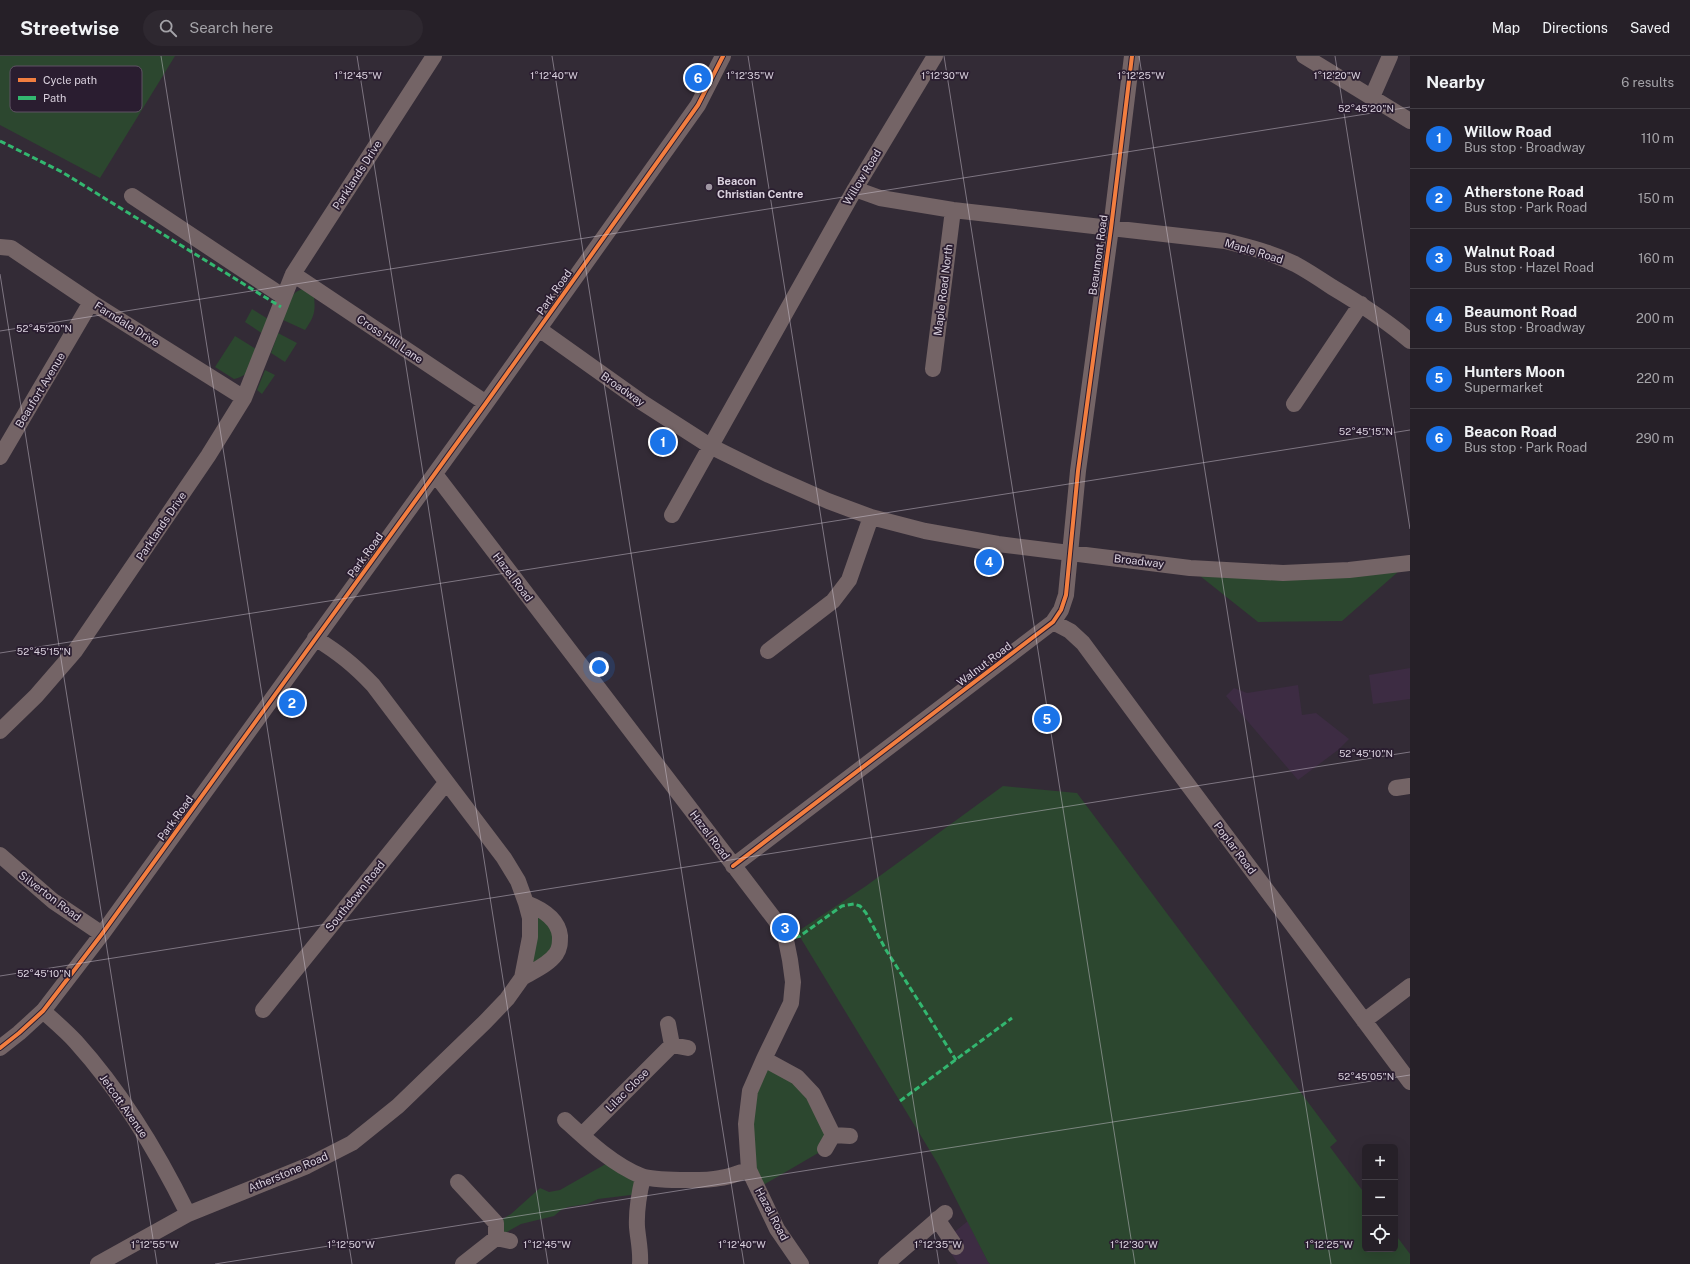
<!DOCTYPE html>
<html lang="en">
<head>
<meta charset="utf-8">
<style>
	:root { --surface:#262028; --page:#2e2830; --text:#f1f3f6; --muted:#a4a3a8; --line:#423e45; --accent:#1a73e8 }
	body { margin:0; font-family:"Public Sans",sans-serif; background:var(--page); color:var(--text) }
	.controls { position:absolute; right:12px; bottom:12px; display:grid; overflow:hidden; border-radius:6px; box-shadow:0 4px 16px #0002 }
	.controls button { width:36px; height:36px; display:grid; place-items:center; padding:0; border:0; border-bottom:1px solid var(--line); background:var(--surface); color:var(--text); font:20px sans-serif }
	.you { position:absolute; left:599px; top:611px; width:14px; height:14px; margin:-10px; border:3px solid #fff; border-radius:50%; background:#1a73e8; box-shadow:0 0 0 6px #1a73e833 }
	.badge { display:grid; place-items:center; width:26px; height:26px; border-radius:50%; background:var(--accent); color:#fff; font-size:13px; font-weight:700 }
	.pin { position:absolute; translate:-50% -50%; border:2px solid #fff; box-shadow:0 1px 4px #0006 }
	.list { margin:0; padding:0; list-style:none }
	h2 { display:flex; justify-content:space-between; align-items:center; height:52px; margin:0; padding:0 16px; font-size:17px }
	h2 small { font-size:13px; font-weight:400; color:var(--muted) }
	.list li { display:grid; grid-template-columns:26px 1fr auto; gap:12px; align-items:center; box-sizing:border-box; height:60px; padding:0 16px; border-top:1px solid var(--line) }
	.list b { display:block; font-size:15px; white-space:nowrap }
	.list p { margin:0; font-size:13px; white-space:nowrap; color:var(--muted) }
	.list em { font-size:13px; font-style:normal; color:var(--muted) }
	.icon { flex:none; width:22px; height:22px; fill:none; stroke:currentColor; stroke-width:2; stroke-linecap:round; stroke-linejoin:round }
	.map { position:relative; flex:none; width:1410px; height:1208px; overflow:hidden }
	header { display:flex; align-items:center; gap:24px; box-sizing:border-box; height:56px; padding:0 20px; background:var(--surface); border-bottom:1px solid var(--line) }
	header strong { font-size:19px }
	nav { display:flex; gap:22px; margin-inline-start:auto; font-size:14px }
	.search { width:280px; height:36px; background:var(--page); display:flex; align-items:center; gap:10px; box-sizing:border-box; padding:0 14px; border-radius:22px; color:var(--muted); font-size:15px }
	main { display:flex }
	aside { flex:1; background:var(--surface) }
	.map>svg:first-child { display:block }
	.built { fill:#3d2c43 }
	.green { fill:#2c472f }
	.lines { fill:none; stroke-linecap:round; stroke-linejoin:round }
	.minor { stroke:#746466; stroke-width:16 }
	.quiet { stroke:#33b770; stroke-width:3; stroke-dasharray:6 3; stroke-linecap:butt }
	.cycleway-casing { stroke:#2a1d30; stroke-width:6 }
	.cycleway { stroke:#f27e40; stroke-width:4 }
	.ticks { fill:none; stroke:#dad1de; stroke-width:1; stroke-opacity:0.45 }
	.poi-dot { fill:#a097a3; stroke:#2a1d30; stroke-width:1.5 }
	.labels { text-anchor:middle; stroke-width:3.5; stroke-linejoin:round; paint-order:stroke }
	.street-label { font-size:11px; fill:#dad1de; stroke:#2a1d30 }
	.poi-label { font-size:11px; font-weight:bold; fill:#dad1de; stroke:#2a1d30; text-anchor:start }
	.key { fill:#2a1d30; stroke:#5f5364; stroke-width:1 }
	.key-label { font-size:11px; fill:#dad1de }
	.ticks-label { font-size:10px; text-anchor:middle; fill:#dad1de; stroke:#2a1d30; stroke-width:3.5; stroke-linejoin:round; paint-order:stroke }
</style>
</head>
<body>
<header>
<strong>Streetwise</strong>
<div class="search"><svg class="icon" aria-label="search" viewBox="0 0 24 24"><circle cx="10" cy="10" r="6"/><path d="M15 15l6 6"/></svg>Search here</div>
<nav><a>Map</a><a>Directions</a><a>Saved</a></nav>
</header>
<main>
<div class="map">
<svg width="1410" height="1208" viewBox="0 0 1410 1208">
	<rect width="100%" height="100%" fill="#332b36"/>
	<!-- built -->
	<path class="built" d="M1410,612v31l-37,5 -4,-29z
		M1298,629l4,30 14,-2 33,26 -11,11 -40,30 -72,-84 8,-8 13,5z
		M968,1165l20,41 2,2h-32l-15,-23z"/>
	<!-- green -->
	<path class="green" d="M0,0h175l-75,122 -100,-53z
		M304,233l10,8c2,16 -1,21 -9,33l-22,-10c4,-12 6,-29 21,-31z
		M252,253l16,10 -5,15 -18,-12z
		M278,277l19,10 -12,19 -14,-9z
		M235,280l21,13c-5,15 -4,26 -22,30l-19,-12z
		M265,314l10,5 -13,19 -5,-4z
		M1407,508l-65,57 -84,1 -68,-54z
		M1003,730l74,7 260,348 -7,6 35,47v55h30v-15l15,20v10h-420l-2,-2 -50,-98 -141,-232 69,-46z
		M540,852l20,37 -38,33z
		M764,1003l34,18 35,58 -8,14 -67,39 -12,-64z
		M611,1105l32,16 -4,17 -41,5 -11,5 -19,3 -7,3 -7,6 -33,8 -25,14v-15l15,-9 29,-26 9,4 11,-2z"/>
	<g class="lines">
		<!-- minor -->
		<path class="minor" d="M1304,0l106,65
			M1372,41l18,-41
			M855,133l25,9 73,12 272,31c24,6 48,12 70,23 13,7 25,15 37,23 27,16 54,33 78,54
			M132,140l152,101
			M0,191l11,1 80,54 153,96
			M293,218l193,129
			M539,273l104,74 67,43 59,29 59,26 43,16 54,14 73,13 192,24 93,5 66,-3 61,-7
			M933,313l20,-159
			M1294,348l67,-100
			M0,401l91,-155
			M435,418l341,447 10,19 4,20 3,22 -2,21 -27,56 -14,32 -4,33 3,46 28,59 24,35
			M672,459l183,-326 80,-133
			M1053,566l17,9 13,12 76,103 251,336
			M768,595l65,-50 16,-21 22,-63
			M0,675l36,-35 39,-45 133,-195 36,-58 49,-124 141,-218
			M1396,732l14,-2
			M0,799l53,46 49,33
			M733,810l320,-244 8,-12 5,-15 12,-124 33,-243 21,-172
			M522,922c11,-7 26,-13 34,-24 4,-6 4,-11 4,-18 -2,-18 -18,-27 -34,-33
			M263,954l183,-227
			M43,955c11,10 23,20 33,31 46,51 82,111 112,172
			M1364,965l46,-35
			M668,968l4,21 16,3
			M0,992l19,-15 24,-22 59,-77 384,-531 212,-298 25,-49
			M764,1003l33,18 16,17 20,41
			M565,1064c23,21 47,44 76,56 12,5 66,5 79,2 10,-1 20,-6 29,-8
			M582,1079l90,-90
			M825,1093l8,-14 17,1
			M458,1126l38,41v15l14,3
			M937,1163l19,28
			M98,1208l90,-50 119,-48 45,-23 46,-37 87,-84 22,-23 15,-21 8,-41v-19l-4,-15 -8,-22 -14,-23 -131,-173c-19,-20 -34,-32 -58,-47
			M463,1208l33,-26
			M640,1208c1,-13 -2,-25 -3,-37 -1,-18 2,-33 6,-50
			M886,1208l59,-51"/>
		<!-- quiet -->
		<path class="quiet" d="M0,85l62,31 219,135
			M786,884l14,-4 42,-30 12,-2 6,2 6,7 20,37 70,110
			M900,1045l112,-83"/>
		<defs>
			<path id="cycleway" d="M733,810l320,-244 8,-12 5,-15 12,-124 33,-243 21,-172
				M0,992l19,-15 24,-22 59,-77 384,-531 212,-298 25,-49"/>
		</defs>
		<!-- cycleway casing -->
		<use href="#cycleway" class="cycleway-casing"/>
		<!-- cycleway -->
		<use href="#cycleway" class="cycleway"/>
	</g>
	<!-- ticks -->
	<path class="ticks" d="M161,0l191,1208M357,0l191,1208M552,0l192,1208M748,0l191,1208M944,0l191,1208M1139,0l192,1208M1335,0l75,473M0,218l157,990M0,275l1410,-224M0,597l1410,-223M0,920l1410,-224M215,1208l1195,-189"/>
	<!-- markers -->
	<circle class="poi-dot" cx="709" cy="131" r="4"/>
	<g class="labels">
		<!-- street labels -->
		<g class="street-label">
			<text transform="translate(357 119) rotate(-57)" y="4">Parklands Drive</text>
			<text transform="translate(862 121) rotate(-59)" y="4">Willow Road</text>
			<text transform="translate(1254 195) rotate(17)" y="4">Maple Road</text>
			<text transform="translate(1098 199) rotate(-82)" y="4">Beaumont Road</text>
			<text transform="translate(943 234) rotate(-83)" y="4">Maple Road North</text>
			<text transform="translate(554 236) rotate(-55)" y="4">Park Road</text>
			<text transform="translate(127 268) rotate(32)" y="4">Farndale Drive</text>
			<text transform="translate(390 283) rotate(34)" y="4">Cross Hill Lane</text>
			<text transform="translate(623 333) rotate(35)" y="4">Broadway</text>
			<text transform="translate(40 334) rotate(-59)" y="4">Beaufort Avenue</text>
			<text transform="translate(161 470) rotate(-56)" y="4">Parklands Drive</text>
			<text transform="translate(365 499) rotate(-54)" y="4">Park Road</text>
			<text transform="translate(1139 505) rotate(7)" y="4">Broadway</text>
			<text transform="translate(513 521) rotate(53)" y="4">Hazel Road</text>
			<text transform="translate(984 608) rotate(-37)" y="4">Walnut Road</text>
			<text transform="translate(175 762) rotate(-54)" y="4">Park Road</text>
			<text transform="translate(710 779) rotate(53)" y="4">Hazel Road</text>
			<text transform="translate(1235 792) rotate(53)" y="4">Poplar Road</text>
			<text transform="translate(50 840) rotate(37)" y="4">Silverton Road</text>
			<text transform="translate(355 840) rotate(-51)" y="4">Southdown Road</text>
			<text transform="translate(627 1034) rotate(-45)" y="4">Lilac Close</text>
			<text transform="translate(124 1050) rotate(55)" y="4">Jetcott Avenue</text>
			<text transform="translate(288 1116) rotate(-23)" y="4">Atherstone Road</text>
			<text transform="translate(772 1158) rotate(62)" y="4">Hazel Road</text>
		</g>
		<!-- poi labels -->
		<g class="poi-label">
			<text x="717" y="129">Beacon<tspan x="717" dy="13">Christian Centre</tspan></text>
		</g>
	</g>
	<!-- legend -->
	<rect x="10" y="10" width="132" height="46" rx="6" class="key"/>
	<rect x="18" y="22" width="18" height="4" fill="#f27e40"/>
	<rect x="18" y="40" width="18" height="4" fill="#33b770"/>
	<g class="key-label">
		<text x="43" y="28">Cycle path</text>
		<text x="43" y="46">Path</text>
	</g>
	<g class="ticks-label">
		<text x="358" y="23">1°12'45"W</text>
		<text x="554" y="23">1°12'40"W</text>
		<text x="750" y="23">1°12'35"W</text>
		<text x="945" y="23">1°12'30"W</text>
		<text x="1141" y="23">1°12'25"W</text>
		<text x="1337" y="23">1°12'20"W</text>
		<text x="1366" y="56">52°45'20"N</text>
		<text x="44" y="276">52°45'20"N</text>
		<text x="1366" y="379">52°45'15"N</text>
		<text x="44" y="599">52°45'15"N</text>
		<text x="1366" y="701">52°45'10"N</text>
		<text x="44" y="921">52°45'10"N</text>
		<text x="1366" y="1024">52°45'05"N</text>
		<text x="155" y="1192">1°12'55"W</text>
		<text x="351" y="1192">1°12'50"W</text>
		<text x="547" y="1192">1°12'45"W</text>
		<text x="742" y="1192">1°12'40"W</text>
		<text x="938" y="1192">1°12'35"W</text>
		<text x="1134" y="1192">1°12'30"W</text>
		<text x="1329" y="1192">1°12'25"W</text>
	</g>
</svg>
<div class="controls">
<button>+</button>
<button>−</button>
<button><svg class="icon" aria-label="locate" viewBox="0 0 24 24"><circle cx="12" cy="12" r="6"/><path d="M12 2v4M12 18v4M2 12h4M18 12h4"/></svg></button>
</div>
<div class="you"></div>
<div class="pin badge" style="left:663px;top:386px">1</div>
<div class="pin badge" style="left:292px;top:647px">2</div>
<div class="pin badge" style="left:785px;top:872px">3</div>
<div class="pin badge" style="left:989px;top:506px">4</div>
<div class="pin badge" style="left:1047px;top:663px">5</div>
<div class="pin badge" style="left:698px;top:22px">6</div>
</div>
<aside>
<h2>Nearby<small>6 results</small></h2>
<ul class="list">
<li><span class="badge">1</span><div><b>Willow Road</b><p>Bus stop · Broadway</p></div><em>110 m</em></li>
<li><span class="badge">2</span><div><b>Atherstone Road</b><p>Bus stop · Park Road</p></div><em>150 m</em></li>
<li><span class="badge">3</span><div><b>Walnut Road</b><p>Bus stop · Hazel Road</p></div><em>160 m</em></li>
<li><span class="badge">4</span><div><b>Beaumont Road</b><p>Bus stop · Broadway</p></div><em>200 m</em></li>
<li><span class="badge">5</span><div><b>Hunters Moon</b><p>Supermarket</p></div><em>220 m</em></li>
<li><span class="badge">6</span><div><b>Beacon Road</b><p>Bus stop · Park Road</p></div><em>290 m</em></li>
</ul>
</aside>
</main>
</body>
</html>
